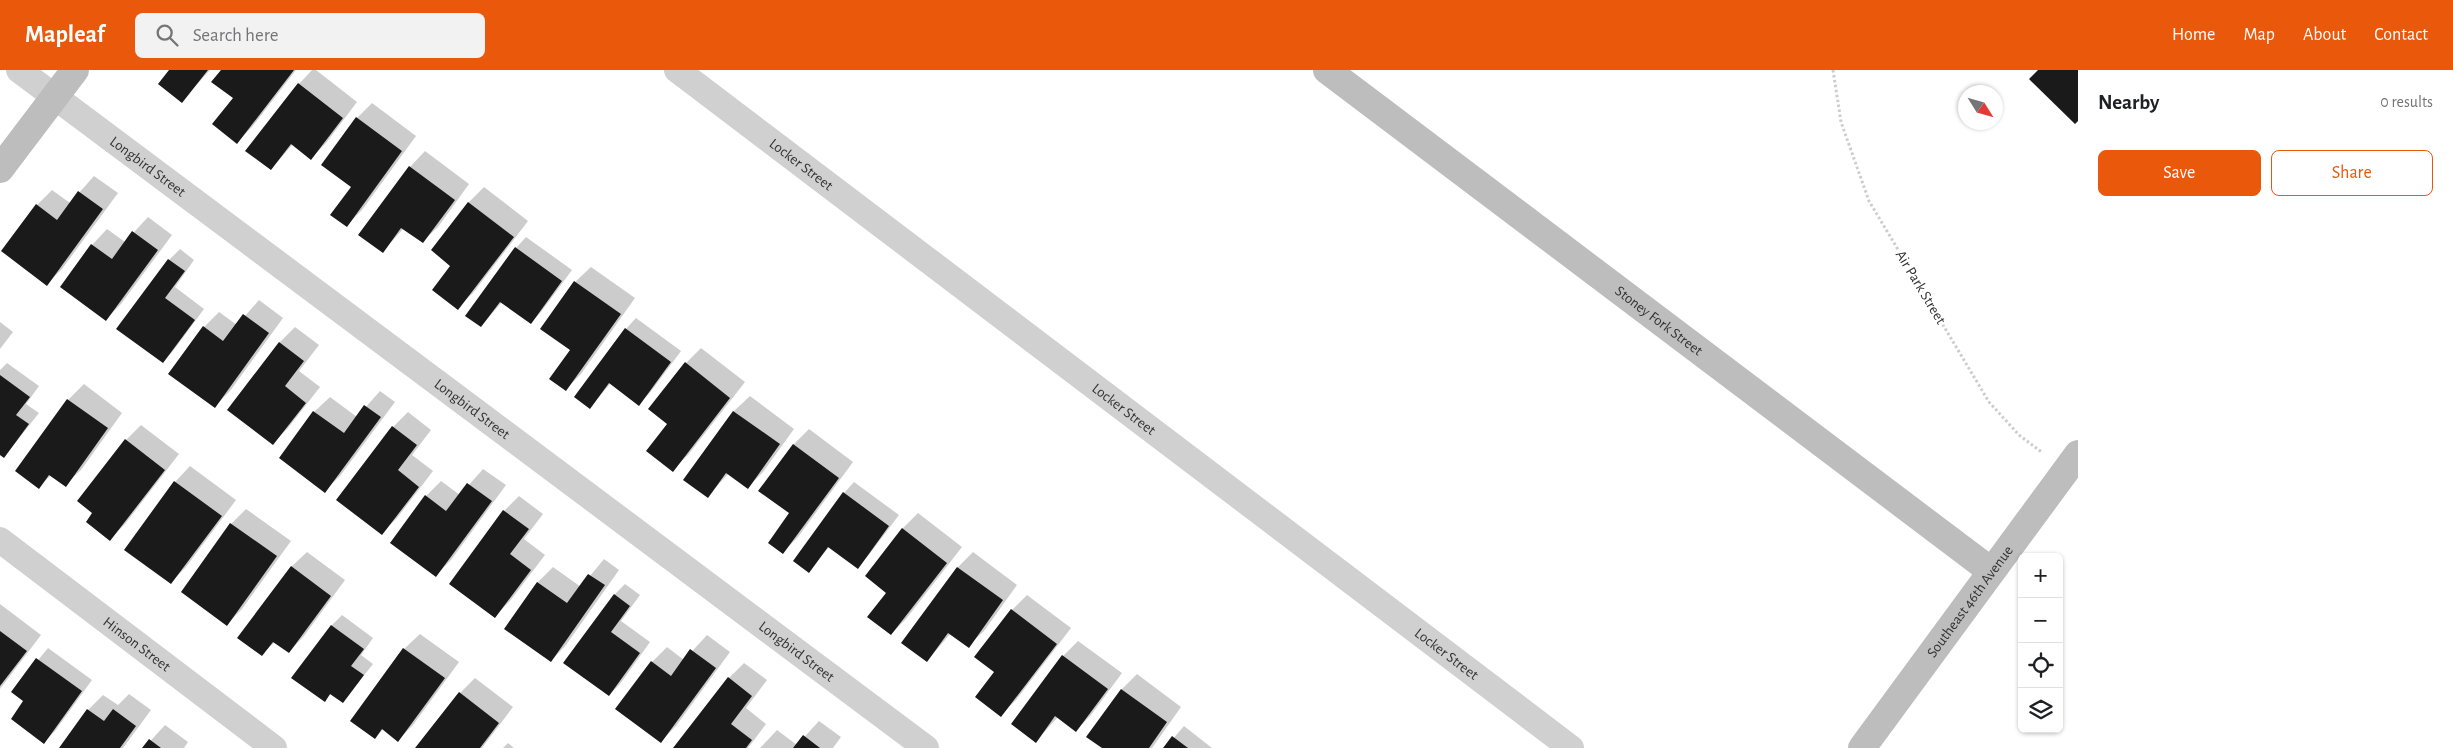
<!DOCTYPE html>
<html lang="en">
<head>
<meta charset="utf-8">
<style>
	:root { --surface:#fff; --page:#f2f2f2; --text:#202124; --muted:#757577; --line:#e0e0e0; --accent:#ea580c }
	body { margin:0; font-family:"Alegreya Sans",sans-serif; background:var(--page); color:var(--text) }
	.controls { position:absolute; right:15px; bottom:15px; display:grid; overflow:hidden; border-radius:8px; box-shadow:0 1px 4px #0004 }
	.controls button { width:45px; height:45px; display:grid; place-items:center; padding:0; border:0; border-bottom:1px solid var(--line); background:var(--surface); color:var(--text); font:25px sans-serif }
	.compass { position:absolute; left:1958px; top:15px; width:45px; height:45px; border-radius:50%; background:var(--surface); box-shadow:0 1px 4px #0004; rotate:127deg }
	.list { margin:0; padding:0; list-style:none }
	h2 { display:flex; justify-content:space-between; align-items:center; height:65px; margin:0; padding:0 20px; font-size:21px }
	h2 small { font-size:16px; font-weight:400; color:var(--muted) }
	.actions { display:flex; gap:10px; padding:15px 20px }
	.actions a { flex:1; padding:11px 0; border:1px solid var(--accent); border-radius:8px; text-align:center; font-size:18px; color:var(--accent) }
	.actions .main { background:var(--accent); color:#fff }
	.icon { flex:none; width:28px; height:28px; fill:none; stroke:currentColor; stroke-width:2; stroke-linecap:round; stroke-linejoin:round }
	.map { position:relative; flex:none; width:2078px; height:678px; overflow:hidden }
	header { display:flex; align-items:center; gap:30px; box-sizing:border-box; height:70px; padding:0 25px; background:var(--accent); color:#fff }
	header strong { font-size:24px }
	nav { display:flex; gap:28px; margin-inline-start:auto; font-size:18px }
	.search { width:350px; height:45px; background:var(--page); display:flex; align-items:center; gap:12px; box-sizing:border-box; padding:0 18px; border-radius:8px; color:var(--muted); font-size:19px }
	main { display:flex }
	aside { flex:1; background:var(--surface) }
	.map>svg:first-child { display:block }
	.shadow { fill:#0003 }
	.building { fill:#1a1a1a }
	.lines { fill:none; stroke-linecap:round; stroke-linejoin:round }
	.path { stroke:#cdcdcd; stroke-width:3; stroke-dasharray:2.5 2.5; stroke-linecap:butt }
	.street { stroke:#d0d0d0; stroke-width:26 }
	.secondary { stroke:#bdbdbd; stroke-width:28 }
	.labels { text-anchor:middle; stroke-width:5; stroke-linejoin:round; paint-order:stroke }
	.street-label { font-size:15px; fill:#333; stroke:#fff }
</style>
</head>
<body>
<header>
<strong>Mapleaf</strong>
<div class="search"><svg class="icon" aria-label="search" viewBox="0 0 24 24"><circle cx="10" cy="10" r="6"/><path d="M15 15l6 6"/></svg>Search here</div>
<nav><a>Home</a><a>Map</a><a>About</a><a>Contact</a></nav>
</header>
<main>
<div class="map">
<svg width="2078" height="678" viewBox="0 0 2078 678">
	<rect width="100%" height="100%" fill="#fff"/>
	<!-- shadow -->
	<path class="shadow" d="M171,0h39l-28,31z
		M222,0h74l-44,57 -15,15 -3,-44z
		M312,0h4l41,32 -31,41 -15,15 -18,-14 -22,25 28,-85z
		M372,33l44,33 -54,74 -15,15 6,-38 4,-69z
		M425,81l44,33 -31,43 -16,15 -18,-14 -21,23 27,-84z
		M94,106l24,17 -56,76 -15,15 -10,-79 15,-15 18,13z
		M484,117l44,34 -55,72 -16,15 -5,-43 17,-63z
		M148,147l24,18 -51,69 -15,15 -44,-32 30,-42 15,-16 18,13z
		M526,167l46,33 -31,42 -10,11 -29,-21 -21,24 35,-78z
		M180,179l14,11 -19,27 29,22 -31,42 -10,11 -45,-33 51,-69z
		M591,197l44,31 -54,76 -15,15 5,-39 -29,-21 33,-47z
		M259,230l24,18 -53,73 -15,15 -11,-79 15,-15 18,13z
		M636,248l45,33 -32,43 -11,10 -27,-21 -21,24 -15,-11 51,-67z
		M0,252l13,10 -13,17z
		M295,257l24,18 -20,26 21,16 -32,41 -15,15 -44,-34 51,-67z
		M701,278l44,34 -57,73 -16,15 -3,-46 17,-61z
		M7,293l32,23 -13,18 13,9 -35,44 -4,-3v-84z
		M84,314l38,29 -41,57 -16,15 -14,-10 -12,12 -22,-16 51,-71z
		M380,321l15,11 -55,74 -16,15 -44,-33 34,-46 16,-15 27,20z
		M750,326l44,33 -31,43 -15,15 -19,-14 -21,23 -24,-17 50,-68z
		M408,342l23,18 -19,25 21,16 -36,47 -15,15 11,-106z
		M141,355l38,29 -54,70 -15,15 -16,-26 32,-73z
		M809,359l44,33 -55,75 -15,15 7,-39 -30,-22 34,-47z
		M190,396l46,34 -50,67 -15,15 -45,-33 49,-67z
		M483,399l23,16 -55,75 -15,15 -10,-79 15,-15 19,14z
		M854,412l45,33 -31,41 -10,11 -28,-21 -21,25 35,-78z
		M519,426l24,18 -19,25 21,16 -35,46 -16,16 10,-106z
		M246,439l45,32 -49,68 -15,15 4,-100z
		M918,443l44,34 -56,72 -15,15 -3,-41 -22,-17 37,-48z
		M307,482l38,28 -41,56 -15,16 -14,-10 -13,12 29,-87z
		M973,482l44,33 -33,46 -16,15 -17,-13 -24,28 -25,-18 56,-76z
		M604,489l15,11 -53,75 -15,16 -45,-32 32,-47 15,-15 28,20z
		M625,514l15,11 -19,26 29,21 -30,42 -11,11 -44,-33 50,-68z
		M1027,525l44,33 -55,72 -15,15 -6,-43 17,-62z
		M0,534l41,31 -41,54z
		M342,545l31,23 -12,17 12,9 -30,38 -11,-9 -8,8 -31,-23 39,-53z
		M420,564l39,28 -46,63 -15,15 -15,-11 -8,9 -23,-17 52,-72z
		M707,565l23,17 -54,74 -15,15 -9,-79 15,-15 17,13z
		M1078,571l44,32 -31,42 -15,15 -18,-13 -22,24 27,-85z
		M48,578l44,32 -37,51 -11,11 -19,-41 -13,-9z
		M744,593l23,17 -21,28 20,16 -18,24h-73l54,-70z
		M1137,604l44,33 -29,41h-48l-16,-12 34,-47z
		M475,608l38,29 -31,41h-65l43,-55z
		M129,624l22,16 -28,38h-63l28,-38 15,-15 15,10z
		M819,651l22,16 -8,11h-73l17,-18 20,15z
		M165,655l23,17 -4,6h-40z
		M1184,656l28,22h-47z
		M508,673l6,5h-11z"/>
	<!-- building -->
	<path class="building" d="M169,0h39l-26,33 -24,-19z
		M221,0h73l-57,74 -25,-20 21,-26 -22,-16z
		M2038,0h40v51l-3,3 -46,-45z
		M298,13l45,35 -32,42 -20,-16 -20,26 -26,-19z
		M356,47l46,34 -55,76 -17,-12 21,-28 -30,-22z
		M409,96l46,34 -32,43 -22,-15 -18,25 -25,-18z
		M78,121l25,18 -56,77 -46,-35 35,-47 21,16z
		M468,132l46,35 -56,73 -26,-20 18,-24 -19,-16z
		M132,161l26,19 -52,71 -46,-34 31,-43 21,15z
		M515,177l47,34 -31,43 -31,-22 -19,25 -16,-11z
		M168,189l17,12 -20,27 30,22 -32,43 -47,-34z
		M574,211l47,33 -55,77 -17,-12 21,-29 -30,-21z
		M243,244l26,19 -54,75 -47,-34 35,-48 20,15z
		M625,258l46,34 -32,44 -30,-23 -19,26 -16,-12z
		M279,272l25,19 -19,25 21,17 -33,42 -46,-35z
		M685,292l45,36 -57,74 -27,-21 21,-27 -19,-15z
		M0,305l30,22 -14,18 13,9 -25,34 -4,-3z
		M67,329l41,29 -42,59 -17,-12 -10,14 -24,-18z
		M364,335l17,12 -56,76 -46,-35 34,-47 31,22z
		M733,341l47,33 -32,45 -22,-16 -18,25 -25,-18z
		M392,356l25,19 -19,25 21,17 -37,48 -46,-35z
		M125,369l40,31 -55,71 -24,-19 6,-9 -15,-12z
		M793,374l46,34 -56,76 -15,-11 21,-30 -31,-22z
		M174,411l48,35 -51,68 -47,-34z
		M467,413l25,18 -56,76 -46,-34 35,-48 21,16z
		M843,422l46,34 -31,43 -30,-22 -19,26 -16,-12z
		M503,440l26,19 -19,25 21,16 -36,48 -46,-34z
		M230,453l47,33 -50,70 -46,-34z
		M902,458l45,35 -56,72 -24,-18 19,-24 -21,-17z
		M291,496l40,30 -42,57 -16,-11 -11,14 -25,-18z
		M957,497l46,33 -34,48 -21,-15 -21,29 -26,-19z
		M588,504l17,11 -54,77 -47,-33 33,-47 30,21z
		M614,524l16,12 -19,26 29,21 -31,43 -46,-33z
		M1011,539l46,35 -56,73 -26,-20 19,-25 -20,-15z
		M331,555l33,24 -13,17 13,9 -21,28 -13,-9 -5,8 -34,-24z
		M0,561l27,20 -27,35z
		M403,578l42,30 -47,64 -16,-13 -7,10 -25,-18z
		M690,579l26,19 -55,75 -46,-34 36,-48 20,15z
		M1062,585l46,34 -32,43 -21,-16 -19,27 -25,-19z
		M36,588l46,33 -38,53 -33,-25 12,-18 -12,-9z
		M728,607l24,19 -21,28 21,16 -6,8h-73z
		M1121,619l46,33 -18,26h-47l-16,-11z
		M459,622l40,31 -19,25h-65z
		M87,639l17,12 9,-12 23,17 -16,22h-61z
		M803,665l17,13h-27z
		M1172,666l16,12h-25z
		M149,669l12,9h-19z"/>
	<g class="lines">
		<!-- path -->
		<path class="path" d="M1833,0l8,52 28,79 120,201 30,33 24,18"/>
		<!-- street -->
		<g class="street">
			<path id="s1" d="M19,0l907,678"/>
			<path id="s2" d="M677,0l894,678"/>
			<path id="s3" d="M0,470l274,208"/>
		</g>
		<!-- secondary -->
		<g class="secondary">
			<path id="s4" d="M1327,0l664,501"/>
			<path d="M0,99l75,-99"/>
			<path id="s5" d="M1862,678l216,-294"/>
		</g>
	</g>
	<g class="labels">
		<!-- street labels -->
		<g class="street-label">
			<text dy="5" stroke="none"><textPath href="#s2" startOffset="156">Locker Street</textPath></text>
			<text dy="5" stroke="none"><textPath href="#s1" startOffset="161">Longbird Street</textPath></text>
			<text transform="translate(1921 217) rotate(59)" y="5">Air Park Street</text>
			<text dy="5" stroke="none"><textPath href="#s4" startOffset="416">Stoney Fork Street</textPath></text>
			<text dy="5" stroke="none"><textPath href="#s1" startOffset="566">Longbird Street</textPath></text>
			<text dy="5" stroke="none"><textPath href="#s2" startOffset="561">Locker Street</textPath></text>
			<text dy="5" stroke="none"><textPath href="#s5" startOffset="182">Southeast 46th Avenue</textPath></text>
			<text dy="5" stroke="none"><textPath href="#s3" startOffset="172">Hinson Street</textPath></text>
			<text dy="5" stroke="none"><textPath href="#s1" startOffset="971">Longbird Street</textPath></text>
			<text dy="5" stroke="none"><textPath href="#s2" startOffset="966">Locker Street</textPath></text>
		</g>
	</g>
</svg>
<div class="controls">
<button>+</button>
<button>−</button>
<button><svg class="icon" aria-label="locate" viewBox="0 0 24 24"><circle cx="12" cy="12" r="6"/><path d="M12 2v4M12 18v4M2 12h4M18 12h4"/></svg></button>
<button><svg class="icon" aria-label="layers" viewBox="0 0 24 24"><path d="M12 4l9 5-9 5-9-5zM3 14l9 5 9-5"/></svg></button>
</div>
<svg class="compass" viewBox="-18 -18 36 36"><path d="M0-13l5 13h-10z" fill="#e53935"/><path d="M0 13l5-13h-10z" fill="#757577"/></svg>
</div>
<aside>
<h2>Nearby<small>0 results</small></h2>
<ul class="list">
</ul>
<div class="actions"><a class="main">Save</a><a>Share</a></div>
</aside>
</main>
</body>
</html>
